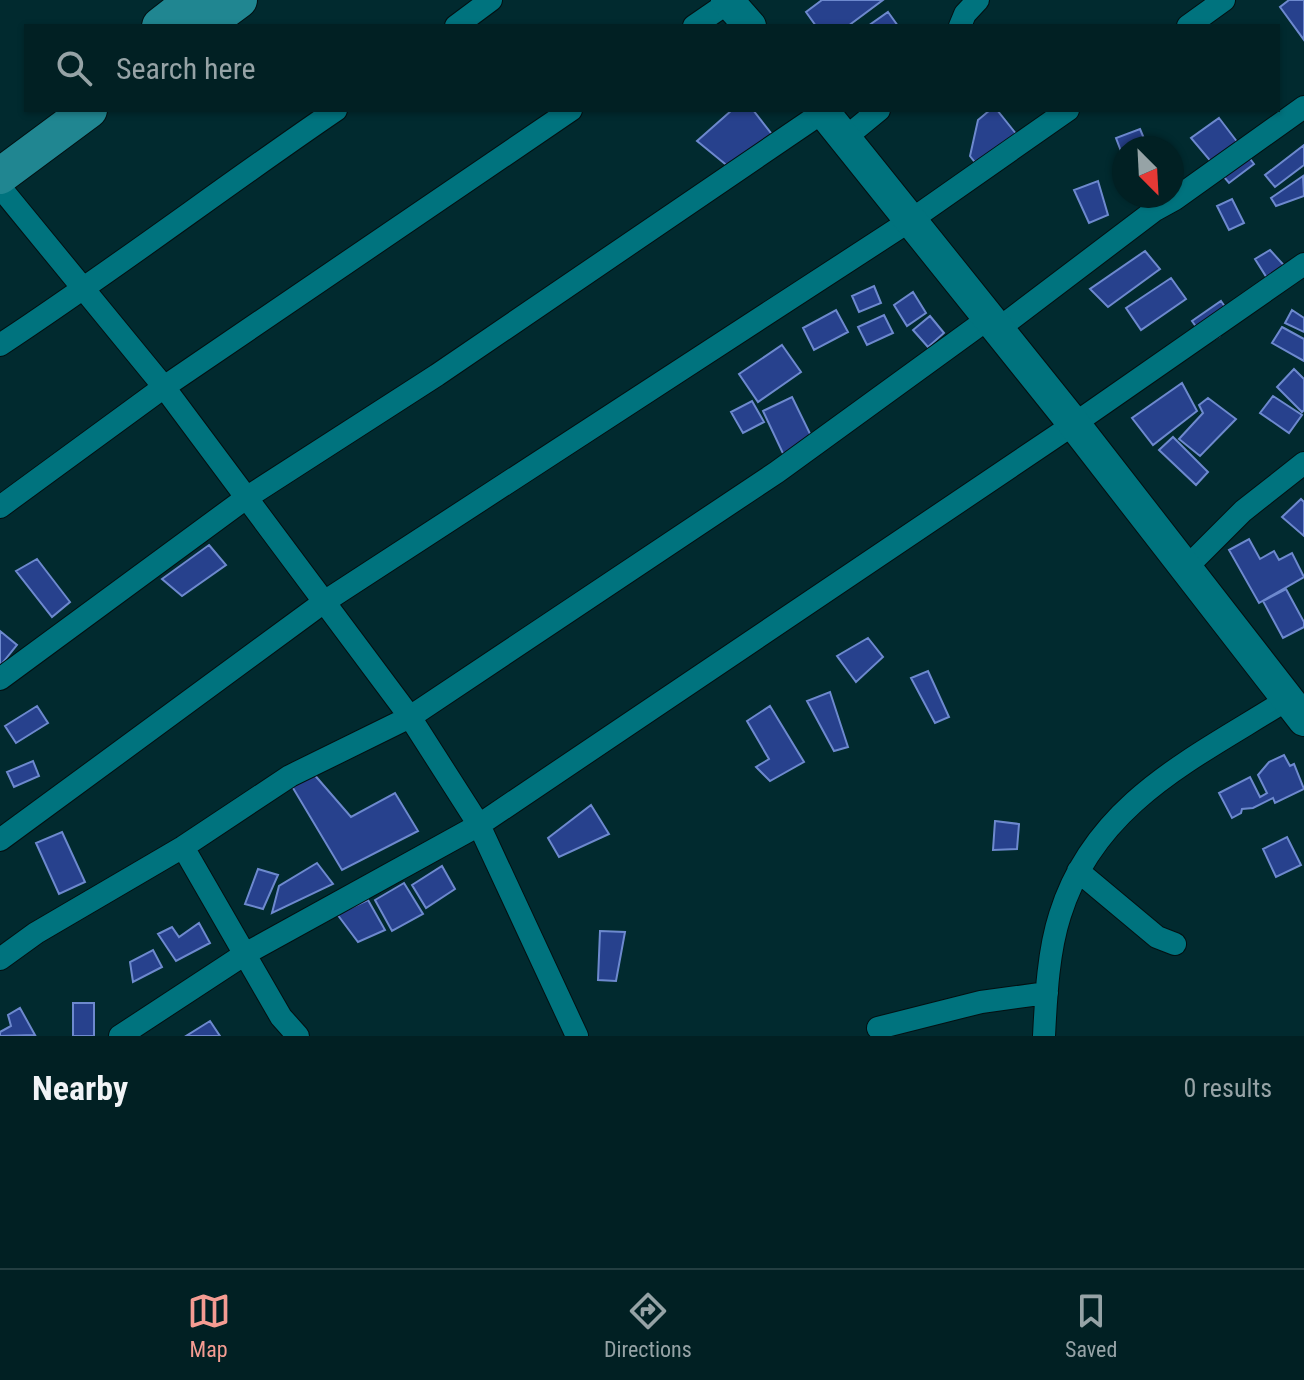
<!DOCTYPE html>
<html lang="en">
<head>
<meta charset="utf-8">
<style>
	:root { --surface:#012023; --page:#0f2d30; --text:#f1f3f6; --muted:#96a3a6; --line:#233e41; --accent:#f59c92 }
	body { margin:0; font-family:"Roboto Condensed",sans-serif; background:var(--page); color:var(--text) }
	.compass { position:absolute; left:1112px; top:136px; width:72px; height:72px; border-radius:50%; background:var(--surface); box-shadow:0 2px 6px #0004; rotate:156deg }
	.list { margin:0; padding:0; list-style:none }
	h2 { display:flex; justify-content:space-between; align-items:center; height:104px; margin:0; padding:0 32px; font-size:34px }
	h2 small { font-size:26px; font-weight:400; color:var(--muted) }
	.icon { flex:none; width:44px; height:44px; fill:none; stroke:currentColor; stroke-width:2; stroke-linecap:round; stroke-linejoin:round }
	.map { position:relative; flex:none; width:1304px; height:1036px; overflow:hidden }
	.search { position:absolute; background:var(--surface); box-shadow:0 2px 6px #0004; left:24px; right:24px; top:24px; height:88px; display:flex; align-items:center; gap:20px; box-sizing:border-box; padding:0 28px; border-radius:0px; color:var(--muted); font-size:30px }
	.sheet { height:232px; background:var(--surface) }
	nav { display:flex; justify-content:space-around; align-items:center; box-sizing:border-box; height:112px; border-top:2px solid var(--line); background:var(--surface); font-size:22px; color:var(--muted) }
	nav a { display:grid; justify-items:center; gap:4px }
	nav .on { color:var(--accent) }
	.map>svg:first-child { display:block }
	.building { fill:#27418d; stroke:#6d89ce; stroke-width:2 }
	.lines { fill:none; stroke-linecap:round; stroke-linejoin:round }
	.street-casing { stroke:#031012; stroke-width:24 }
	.secondary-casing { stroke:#031012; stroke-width:34 }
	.primary-casing { stroke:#031012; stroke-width:38 }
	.street { stroke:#00737e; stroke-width:22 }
	.secondary { stroke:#00737e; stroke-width:32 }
	.primary { stroke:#208691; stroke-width:36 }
</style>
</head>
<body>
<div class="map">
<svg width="1304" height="1036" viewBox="0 0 1304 1036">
	<rect width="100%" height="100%" fill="#012a2f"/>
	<!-- building -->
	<path class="building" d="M822,0h61l-35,26h-32l-10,-14z
		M1289,0h15v40l-24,-33z
		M888,12l10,14h-30z
		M732,110h21l25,32 -43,30 -38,-31z
		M990,110h7l24,30 -39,31 -12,-15 8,-36z
		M1219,118l35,46 -25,19 -38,-45z
		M1140,129l8,19h-24v11l-8,-21z
		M1304,145v20l-29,22 -10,-12z
		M1303,176l1,20 -28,10 -5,-8z
		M1098,181l10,34 -19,8 -15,-33z
		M1232,199l12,24 -15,7 -12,-24z
		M1270,250l21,23 -19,13 -17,-27z
		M1145,251l15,18 -52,38 -18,-18z
		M1171,278l15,21 -45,31 -15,-22z
		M874,286l7,17 -22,9 -7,-16z
		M913,292l13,21 -19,13 -13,-21z
		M1221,301l10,14 -11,21 -12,7 -16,-22z
		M836,310l12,22 -34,18 -11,-22z
		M1292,310l12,8v14l-19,-9z
		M884,315l9,18 -26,12 -9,-18z
		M930,316l14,17 -16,14 -15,-17z
		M1282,327l22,12v22l-32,-18z
		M782,345l19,27 -43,30 -19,-28z
		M1294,369l10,10v31l-2,2 -25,-25z
		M1182,383l15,28 -44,34 -21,-27z
		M1273,396l29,19 -13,18 -29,-20z
		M792,397l25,51 -30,14 -24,-51z
		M1208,398l28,21 -36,37 -21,-17 24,-26 -4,-8z
		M752,401l12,21 -21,11 -12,-21z
		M1173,437l35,35 -12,13 -37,-35z
		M1301,499l3,3v34l-22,-19z
		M1249,539l11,20 14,-8 5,9 13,-7 12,24 -45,26 -30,-53z
		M209,545l17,20 -44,31 -20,-17z
		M37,559l33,43 -18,15 -36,-46z
		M1286,589l18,33v5l-21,11 -20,-37z
		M0,631l17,14 -17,21z
		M868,638l15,19 -27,25 -19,-26z
		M928,671l21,46 -14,6 -24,-45z
		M830,692l18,55 -14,4 -27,-50z
		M37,706l11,17 -32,20 -11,-17z
		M770,706l34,56 -34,19 -14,-14 13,-8 -22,-38z
		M1284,755l6,11 4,-2 10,25 -29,14 -2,-5 -20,10 -11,1 -1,4 -9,5 -13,-25 31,-16 10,20 7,-4 -9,-18 11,-13z
		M33,761l6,15 -25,11 -7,-15z
		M312,772l39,45 44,-24 23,38 -76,39 -52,-87z
		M591,805l18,29 -50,23 -11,-19z
		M995,821l24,3 -2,25 -24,1z
		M62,832l23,50 -26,12 -23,-51z
		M1287,837l14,28 -25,12 -13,-28z
		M317,863l16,21 -61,29 7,-27z
		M442,866l13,23 -29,19 -14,-23z
		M258,869l20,6 -15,34 -18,-5z
		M404,883l19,31 -31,17 -17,-31z
		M368,900l17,30 -27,12 -21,-28z
		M199,923l11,20 -34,18 -18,-27 14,-7 7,10z
		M600,931l25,1 -9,49 -18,-1z
		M153,950l9,17 -29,15 -3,-20z
		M73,1003h21v33h-21z
		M20,1008l15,27 -35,1v-4l11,-6 -3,-11z
		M210,1021l10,15h-34z"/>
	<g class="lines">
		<defs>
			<path id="street" d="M456,26l35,-26
				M694,26l38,-26
				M960,26l5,-12 13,-14
				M1188,26l36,-26
				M845,138l34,-28
				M0,187l164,200 246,330 69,108 98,211
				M998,329l157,-119 20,-11 129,-92
				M0,345c114,-75 223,-158 336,-235
				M0,507l164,-120 407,-277
				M1186,568l57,-57 61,-48
				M0,679l246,-181 191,-123 386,-263
				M0,840l324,-238 587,-382 157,-110
				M183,847l98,170 17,19
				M1078,871l79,66 18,7
				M0,959l36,-26 147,-86 107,-71 120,-59 367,-245 212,-154
				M878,1028l103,-26 66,-9
				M120,1036l125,-82 234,-129 595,-401 230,-160
				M1044,1036c2,-38 4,-84 16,-121 35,-113 135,-157 228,-216"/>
			<path id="secondary" d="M727,0l23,26
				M822,110l252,314 230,296"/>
			<path id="primary" d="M160,26l33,-26
				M204,26l35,-26
				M0,176l89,-66"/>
		</defs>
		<!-- street casing -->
		<use href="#street" class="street-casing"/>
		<!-- secondary casing -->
		<use href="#secondary" class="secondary-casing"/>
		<!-- primary casing -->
		<use href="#primary" class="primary-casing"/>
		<!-- street -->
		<use href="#street" class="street"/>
		<!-- secondary -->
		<use href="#secondary" class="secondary"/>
		<!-- primary -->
		<use href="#primary" class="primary"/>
	</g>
</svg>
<svg class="compass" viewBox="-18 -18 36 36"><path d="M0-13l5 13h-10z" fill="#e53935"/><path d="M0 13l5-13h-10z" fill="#96a3a6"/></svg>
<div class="search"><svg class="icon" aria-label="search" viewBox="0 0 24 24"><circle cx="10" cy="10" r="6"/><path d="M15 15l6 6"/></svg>Search here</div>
</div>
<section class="sheet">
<h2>Nearby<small>0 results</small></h2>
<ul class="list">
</ul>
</section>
<nav>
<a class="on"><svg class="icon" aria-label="map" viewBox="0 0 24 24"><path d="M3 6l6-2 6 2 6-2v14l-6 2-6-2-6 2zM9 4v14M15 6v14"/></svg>Map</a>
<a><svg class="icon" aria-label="directions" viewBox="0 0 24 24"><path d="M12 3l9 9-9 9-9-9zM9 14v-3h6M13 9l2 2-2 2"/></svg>Directions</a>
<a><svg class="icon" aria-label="saved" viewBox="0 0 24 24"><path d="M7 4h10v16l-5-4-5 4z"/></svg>Saved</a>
</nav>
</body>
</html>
